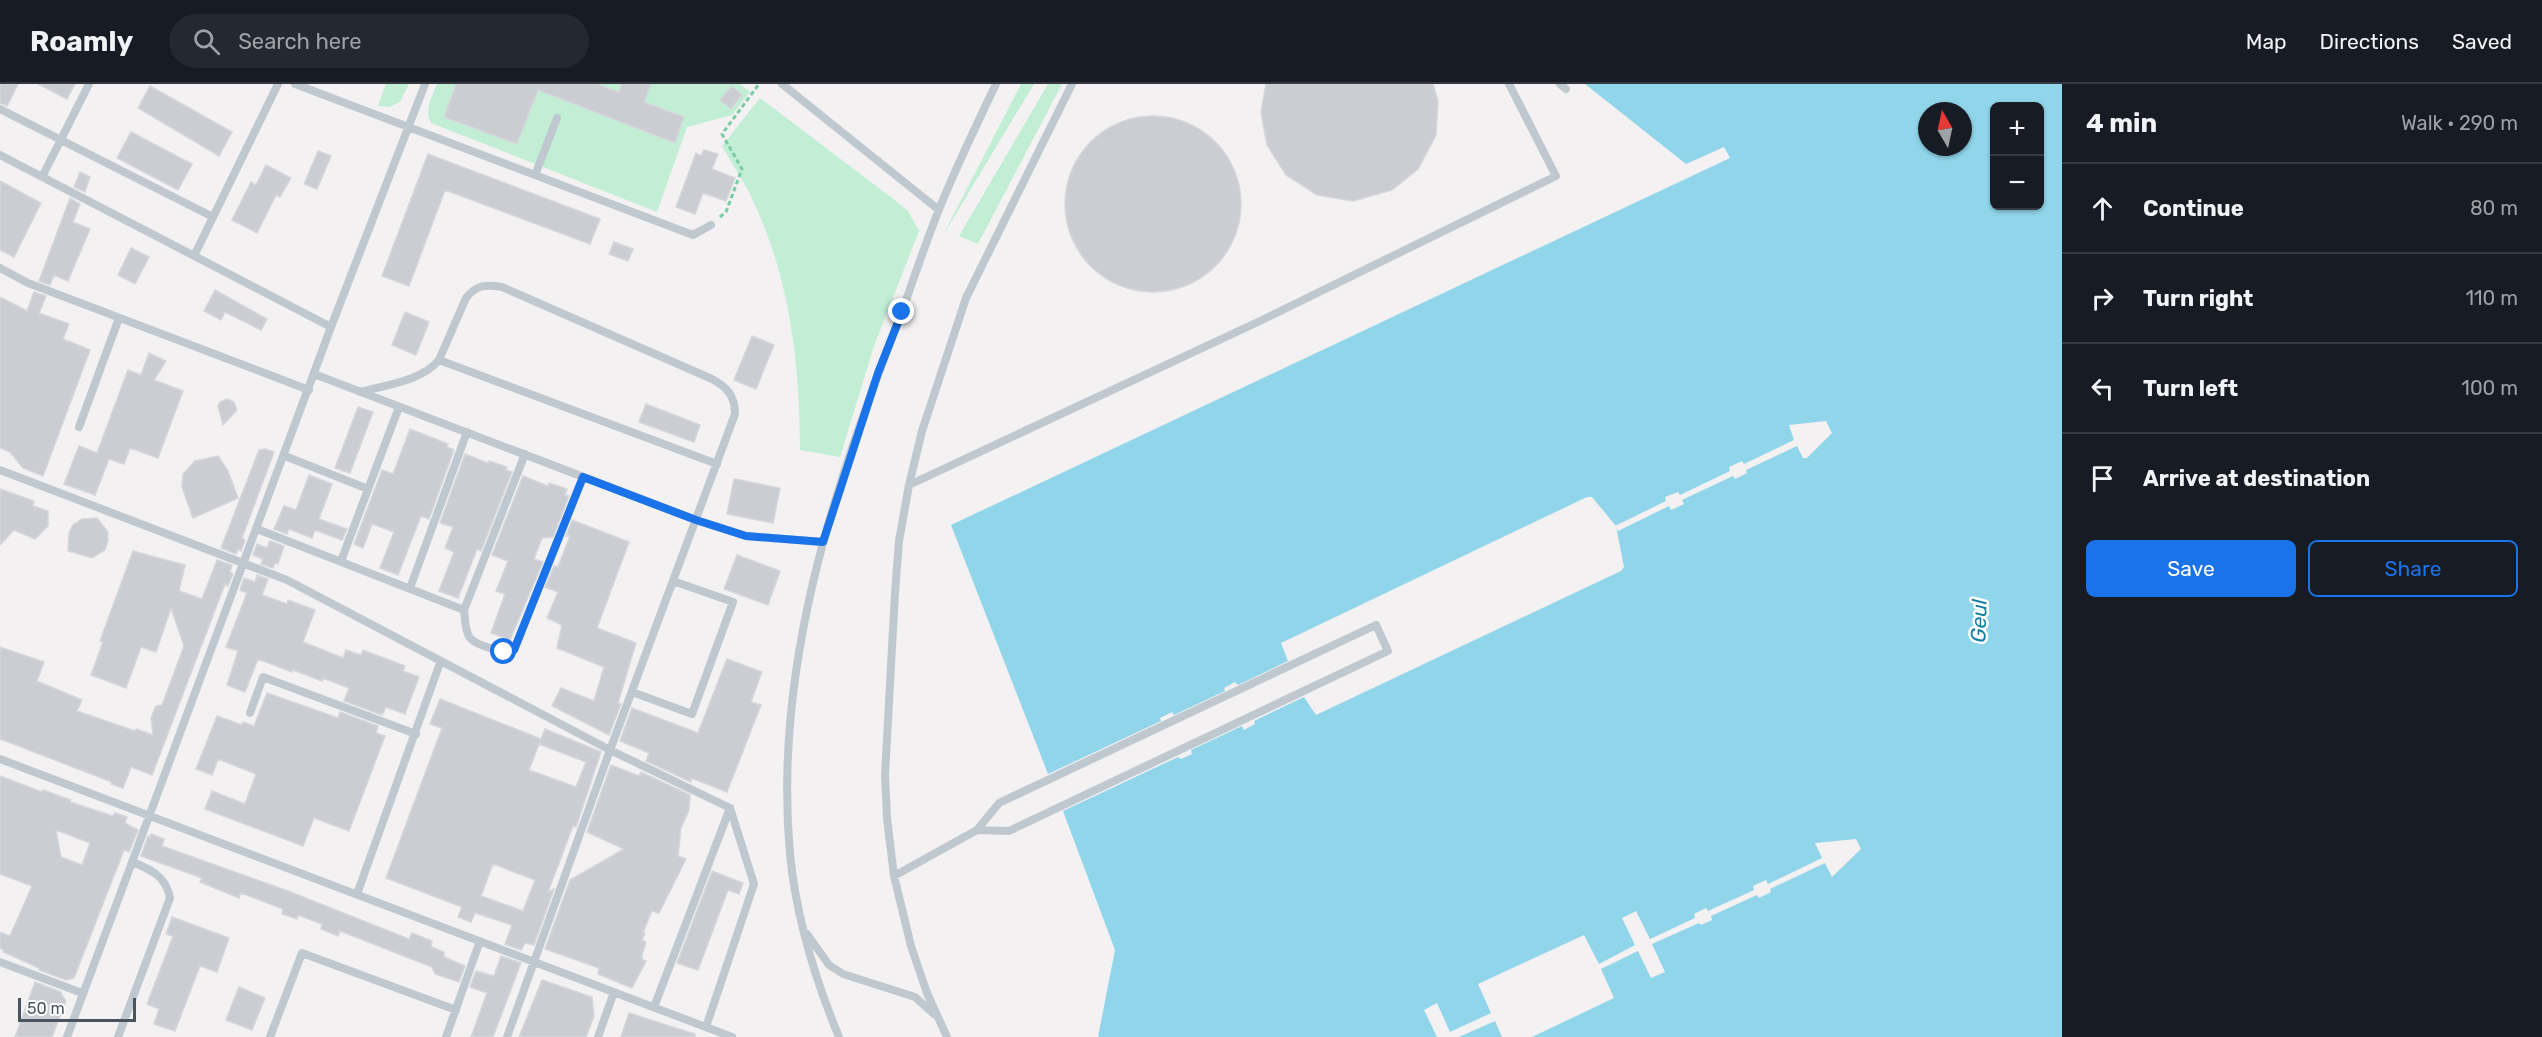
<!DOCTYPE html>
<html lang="en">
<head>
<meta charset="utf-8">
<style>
	:root { --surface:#171b24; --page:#242831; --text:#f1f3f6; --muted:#9ea1a6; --line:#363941; --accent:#1a73e8 }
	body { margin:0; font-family:Rubik,sans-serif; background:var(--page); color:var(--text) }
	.controls { position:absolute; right:18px; top:18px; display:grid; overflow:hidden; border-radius:9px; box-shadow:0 2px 4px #0004 }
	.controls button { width:54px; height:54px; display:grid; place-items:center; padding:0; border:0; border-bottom:2px solid var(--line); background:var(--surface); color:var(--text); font:30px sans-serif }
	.compass { position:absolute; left:1918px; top:18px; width:54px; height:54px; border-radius:50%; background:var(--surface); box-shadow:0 2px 4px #0004; rotate:351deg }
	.scale { position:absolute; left:18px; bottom:15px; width:118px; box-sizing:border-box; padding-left:6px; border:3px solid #49545e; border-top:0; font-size:16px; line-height:21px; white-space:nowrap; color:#49545e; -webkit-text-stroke:4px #fff; paint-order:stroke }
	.stop { position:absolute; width:18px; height:18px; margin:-14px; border:4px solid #1a73e8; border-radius:50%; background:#fff }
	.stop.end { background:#1a73e8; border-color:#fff; box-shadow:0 2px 6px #0008 }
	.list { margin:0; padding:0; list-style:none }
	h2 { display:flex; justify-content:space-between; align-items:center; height:78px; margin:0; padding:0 24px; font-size:26px }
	h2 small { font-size:20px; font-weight:400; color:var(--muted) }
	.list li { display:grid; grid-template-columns:39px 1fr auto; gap:18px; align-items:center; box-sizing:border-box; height:90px; padding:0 24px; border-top:2px solid var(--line) }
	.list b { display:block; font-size:22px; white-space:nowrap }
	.list em { font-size:20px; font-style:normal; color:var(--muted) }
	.actions { display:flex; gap:12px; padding:18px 24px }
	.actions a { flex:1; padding:14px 0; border:2px solid var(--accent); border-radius:9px; text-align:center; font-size:21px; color:var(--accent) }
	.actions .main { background:var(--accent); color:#fff }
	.icon { flex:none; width:33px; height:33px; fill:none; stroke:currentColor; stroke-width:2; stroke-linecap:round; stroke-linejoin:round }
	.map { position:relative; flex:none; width:2062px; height:953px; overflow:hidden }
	header { display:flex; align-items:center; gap:36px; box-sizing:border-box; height:84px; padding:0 30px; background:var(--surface); border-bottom:2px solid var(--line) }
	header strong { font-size:28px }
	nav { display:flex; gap:33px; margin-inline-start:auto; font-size:21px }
	.search { width:420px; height:54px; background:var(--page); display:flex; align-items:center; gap:15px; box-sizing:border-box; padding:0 21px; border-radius:33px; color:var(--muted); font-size:22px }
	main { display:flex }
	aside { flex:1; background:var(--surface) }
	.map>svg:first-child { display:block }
	.green { fill:#c2eed5 }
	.water { fill:#91d5ea; fill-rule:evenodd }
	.pier { fill:#f3f1f1 }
	.building { fill:#cbcdd3; stroke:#d5d7dc; stroke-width:1.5; fill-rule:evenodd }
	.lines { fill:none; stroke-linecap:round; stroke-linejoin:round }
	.path { stroke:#7bcca6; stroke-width:3; stroke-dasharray:4.5 3; stroke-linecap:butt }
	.service { stroke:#c0c8cf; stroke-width:8 }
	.route { stroke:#1a73e8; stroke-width:8 }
	.labels { text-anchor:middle; stroke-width:5; stroke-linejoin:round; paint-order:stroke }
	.water-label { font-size:21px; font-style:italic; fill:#117fa1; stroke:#fff }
</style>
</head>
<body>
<header>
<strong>Roamly</strong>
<div class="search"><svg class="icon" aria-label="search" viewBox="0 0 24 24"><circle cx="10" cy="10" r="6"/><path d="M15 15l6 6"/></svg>Search here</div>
<nav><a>Map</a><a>Directions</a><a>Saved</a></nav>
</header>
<main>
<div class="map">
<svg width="2062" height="953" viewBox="0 0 2062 953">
	<rect width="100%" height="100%" fill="#f3f1f1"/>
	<!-- green -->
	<path class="green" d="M386,0h23l-9,18 -11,5 -11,-1z
		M437,0h303l10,8 -18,23 -45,12 -30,85 -226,-89c-7,-13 1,-26 6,-39z
		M1021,0h13l-92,153z
		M1048,0h14l-84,160 -19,-8z
		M760,14l132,100 16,13 11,20 -45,115 -34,111 -40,-7c0,-89 -11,-176 -50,-256 -9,-17 -19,-32 -28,-48z"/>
	<!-- water -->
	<path class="water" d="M1585,0h477v953h-964l17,-87 -52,-139 115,-54 3,2 11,-5 -1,-4 51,-24 2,4 11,-6 -1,-3 50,-24 12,18 305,-144 3,-4 -8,-41 -24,-29h-5l-306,146 7,18 -50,24 -3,-3 -11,6 1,3 -51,24 -2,-3 -12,6 1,3 -113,53 -97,-249 779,-367 -6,-11 -38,17zM1994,22h46v100h-46zM1927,27h36v36h-36z"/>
	<!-- pier -->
	<path class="pier" d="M1826,337l6,12 -25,25h-4l-6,-12 -51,24 1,3 -12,6 -2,-3 -51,24 2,4 -13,6 -2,-4 -51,25 -3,-5 51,-25 -1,-4 13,-5 2,3 50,-24 -1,-4 13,-6 2,3 50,-24 -5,-15z
		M1856,755l5,10 -29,28 -7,-14 -55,26 1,3 -12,6 -2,-3 -46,21 1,4 -11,5 -2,-2 -47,21 13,28 -14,6 -13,-27 -37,18 13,29 -82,39h-30l-7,-16 -36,16h-22l-13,-27 13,-7 13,29 41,-19 -13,-29 106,-49 15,29 36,-19 -13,-27 14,-7 14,28 45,-21 -1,-4 12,-6 2,3 46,-21 -1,-4 13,-6 2,4 54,-26 -7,-15z"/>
	<!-- building -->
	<path class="building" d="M0,0h18l-11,22 -7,-3z
		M38,0h37l-8,15z
		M456,0h141l22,8 3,-8h29l-7,18 40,15 -9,26 -137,-53 -21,54 -73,-27z
		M1266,0h167l5,17 -2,34 -18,34 -26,21 -39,11 -36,-6 -31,-20 -19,-30 -6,-33z
		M150,2l82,46 -13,24 -81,-48z
		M732,2l10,9 -11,14 -11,-9z
		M1065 120a88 88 0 1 1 176 0a88 88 0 1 1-176 0Z
		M131,48l61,32 -14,26 -61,-32z
		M704,66l14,4 -6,15 23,9 -9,23 -23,-8 -8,21 -19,-7 20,-54 5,3z
		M318,67l13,5 -14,33 -13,-5z
		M428,70l172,65 -10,25 -145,-54 -36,96 -27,-10z
		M266,81l25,13 -11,19 -4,-2 -19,38 -25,-13 19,-38 5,3z
		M80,88l10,5 -5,15 -11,-5z
		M0,97l41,22 -27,54 -14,-7z
		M70,114l10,6 -7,18 17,7 -22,52 -14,-6 -4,10 -11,-4z
		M614,158l19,7 -5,12 -19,-7z
		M131,164l18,9 -14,27 -17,-9z
		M215,206l52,29 -6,11 -36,-18 -4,8 -17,-9z
		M34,208l12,4 -7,17 30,11 -6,15 27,11 -47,126 -20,-8 -13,-16 -10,-4v-151l27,14z
		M405,228l24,10 -13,33 -24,-10z
		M752,252l22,9 -18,44 -22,-9z
		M149,269l17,8 -12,19 29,11 -25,67 -28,-10 -6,16 -15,-5 -14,36 -31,-11 15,-38 18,7 31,-83 13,5z
		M227,315l7,3 3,8 -14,15 -5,-19 2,-4z
		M646,320l54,21 -6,17 -55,-20z
		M358,323l15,5 -23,61 -15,-5z
		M410,345l38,15 -1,3 7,3 -25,69 -8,-3 -23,59 -18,-7 14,-36 -22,-8 -9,24 -9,-4 28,-74 11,4z
		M265,365l9,3 -32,86 3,2 -4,11 -3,-2 -2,5 -15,-6 38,-98z
		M465,370l23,9 1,-2 18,6 -1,3 6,2 -31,79 -4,-2 -19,49 -19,-7 15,-39 -9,-4 8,-21 -13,-4z
		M218,372l10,15 10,27 -45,20 -11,-31 1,-13 12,-13z
		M309,391l23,9 -13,35 28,10 -5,11 -27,-10 -3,8 -23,-9 -2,5 -13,-5 10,-23 12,4z
		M523,392l25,10 1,-3 18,6 -2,6 4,1 -16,41 -11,1 -8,21 9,3 -33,78 -19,-7 14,-39 -9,-3 12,-30 -16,-6z
		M734,395l46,9 -7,35 -46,-9z
		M0,405l34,12 -1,5 15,5v15l-13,13 -21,-9 -14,15z
		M97,434l11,14v8l-3,10 -13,8 -24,-7 1,-18 4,-8 9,-6z
		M572,436l57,22 -32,86 39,15 -18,60 3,1 -12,31 -57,-29 9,-18 33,13 10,-34 -47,-19 5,-23 -15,-7 11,-26 -13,-5 9,-21 4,1 12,-31h-4z
		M270,457l14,5 -6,18 -3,-1 -2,5 -12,-4 2,-5 -10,-4 4,-11 10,4z
		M133,467l52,14 -6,26 23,8 15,-39 15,5 -2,7 3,2 -5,12 -3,-2 -73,191 -21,-8 -8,21 -12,-4 1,-2 -112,-43v-92l44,15 -7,19 45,19 -5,11 58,20 1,-2 17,6 -2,-17 5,-12 6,-1 22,-59 -13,-38 -15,44 -15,-5 -15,41 -35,-13 12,-33 -3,-1z
		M737,471l43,16 -12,34 -44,-16z
		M257,491l11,4 -6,16 25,9 1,-4 27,10 -12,32 40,16 3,-8 15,5 2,-5 42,16 -2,5 16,6 -14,37 -19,-7 -4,8 -38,-14 5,-13 -26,-10 -1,3 -29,-11 -1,2 -34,-13 -13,33 -18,-7 11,-34 -12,-4 21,-54 -7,-3 4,-12 11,4z
		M727,575l35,13 -11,30 10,3 -34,87 -36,-14v4l-45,-21 3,-8 -29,-12 12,-33 66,25z
		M267,609l71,25 2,-6 38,14 -2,7 9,3 -36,95 -35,-13 -11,28 -98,-37 7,-18 33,13 11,-30 -38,-15 -6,16 -16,-6 21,-53 25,9 1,-3 11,4z
		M440,615l101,40 -12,31 47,17 10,-25 -47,-18 6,-15 56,23 -25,75 -3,-1 -25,66 6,-3 -20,56 -9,-2 -4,7 -16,-6 7,-19 -37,-12 -4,9 -13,-5 4,-10 -76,-29 56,-150 -12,-4zM493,780l42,16 -12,31 -42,-15z
		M611,681l28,11 2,-4 49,23 -1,15 -8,18 -3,28 8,3 -27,54 -7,-2 -9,21 2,1 -3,7 4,2 -4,13v4l4,2 -14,27 -34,-14 1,-6 -54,-19 25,-69 54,-31 -37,-17z
		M0,692l42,16 1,-2 28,10 -1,2 43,14 2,-3 12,4 -2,6 13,7 -9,22 -5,-2 -50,128 -8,2 -27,-10v-2l-36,-16 1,-2 -4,-2v-16l10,4 22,-50 -32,-12zM56,746l34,13 -8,22 -21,-8z
		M151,750l13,5 -2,7 126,45 121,48 3,-6 20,8 -1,6 13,5v5l21,9 -6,16 -24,-8 -3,-7 -92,-36 -2,5 -17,-7 1,-5 -24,-9 -1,4 -15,-5 1,-5 -42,-16 -2,5 -39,-16 2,-4 -61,-22 7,-20 2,1z
		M712,787l31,12 -4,11 -11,-4 -30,80 -21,-7z
		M172,833l57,21 -12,34 -17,-6 -25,65 -21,-7 5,-15 -12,-5 26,-68 -7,-2z
		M501,872l20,7 -28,74h-22l16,-44 -17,-6 6,-16 18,5z
		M542,896l50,17 2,19 -8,21h-67z
		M35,898l26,10v2l5,7 -14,36h-37z
		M239,903l26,11 -13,32 -26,-10z
		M629,929l66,21v3h-74z"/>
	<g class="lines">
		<!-- path -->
		<path class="path" d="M720,133l6,-5 16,-43 -20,-35 37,-50"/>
		<!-- service -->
		<path class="service" d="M295,0l398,151 18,-10
			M782,0l157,126
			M1560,0l6,5
			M0,25l213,108
			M0,71l331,172
			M535,91l22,-57
			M42,93l47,-93
			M194,172l84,-172
			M0,184l28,15 281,107
			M439,276l278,104
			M314,290l382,146 50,16 77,6
			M360,308c25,-7 62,-11 79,-32l27,-62c10,-13 20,-14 36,-11l210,92c15,8 23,17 23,35l-125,336 -103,287
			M79,343l40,-109
			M525,370l-61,156c1,8 1,22 6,28 6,7 36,17 44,12l69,-173
			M285,372l83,33
			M0,386l287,110 323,170 120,58 24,76 -48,143
			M909,401l351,-164 296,-145 -47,-92
			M257,445l207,81
			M341,477l58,-154
			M410,504l57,-156
			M632,608l60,22 41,-112 -60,-21
			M250,629l13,-36 153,57
			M0,675l732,278
			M894,792l83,-46 22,-27 377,-178 12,26 -379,180 -32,-1
			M357,810l83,-231
			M807,850l22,31 14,9 72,23 19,17
			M0,878l82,31
			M654,923l76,-199
			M67,953l264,-710 94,-243
			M118,953l52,-139c-4,-22 -19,-28 -37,-36
			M270,953l32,-84 154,57
			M446,953l34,-96
			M598,953l16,-45
			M839,953c-24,-58 -43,-121 -49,-183 -17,-185 43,-365 109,-534 13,-36 25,-73 39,-108 17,-43 38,-86 58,-128
			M947,953l-20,-44 -16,-47 -17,-70 -7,-58 -2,-43 10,-182 4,-52 10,-56 13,-54 44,-133 106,-214"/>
	</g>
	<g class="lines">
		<!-- route -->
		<path class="route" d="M504,568l10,-2 69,-173 113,43 50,16 77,6 55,-169 24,-61"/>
	</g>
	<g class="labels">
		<!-- water labels -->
		<g class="water-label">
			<text transform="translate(1979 537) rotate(-88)" y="7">Geul</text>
		</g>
	</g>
</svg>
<div class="controls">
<button>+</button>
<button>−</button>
</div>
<svg class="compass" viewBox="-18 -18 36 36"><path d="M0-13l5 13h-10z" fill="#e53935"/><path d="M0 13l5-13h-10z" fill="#9ea1a6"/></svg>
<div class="scale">50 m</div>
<div class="stop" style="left:504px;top:568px"></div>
<div class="stop end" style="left:902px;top:228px"></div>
</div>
<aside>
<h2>4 min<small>Walk · 290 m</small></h2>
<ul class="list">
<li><svg class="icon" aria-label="ahead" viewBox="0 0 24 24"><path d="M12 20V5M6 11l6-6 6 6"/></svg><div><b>Continue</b></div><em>80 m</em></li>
<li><svg class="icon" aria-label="right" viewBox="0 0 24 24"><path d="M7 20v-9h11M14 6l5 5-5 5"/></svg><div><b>Turn right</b></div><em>110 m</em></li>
<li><svg class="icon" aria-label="left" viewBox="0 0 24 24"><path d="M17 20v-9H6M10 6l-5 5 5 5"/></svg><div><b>Turn left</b></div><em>100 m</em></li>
<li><svg class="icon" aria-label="arrive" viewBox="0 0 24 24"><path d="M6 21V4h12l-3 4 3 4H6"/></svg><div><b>Arrive at destination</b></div></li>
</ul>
<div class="actions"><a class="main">Save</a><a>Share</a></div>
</aside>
</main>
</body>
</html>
